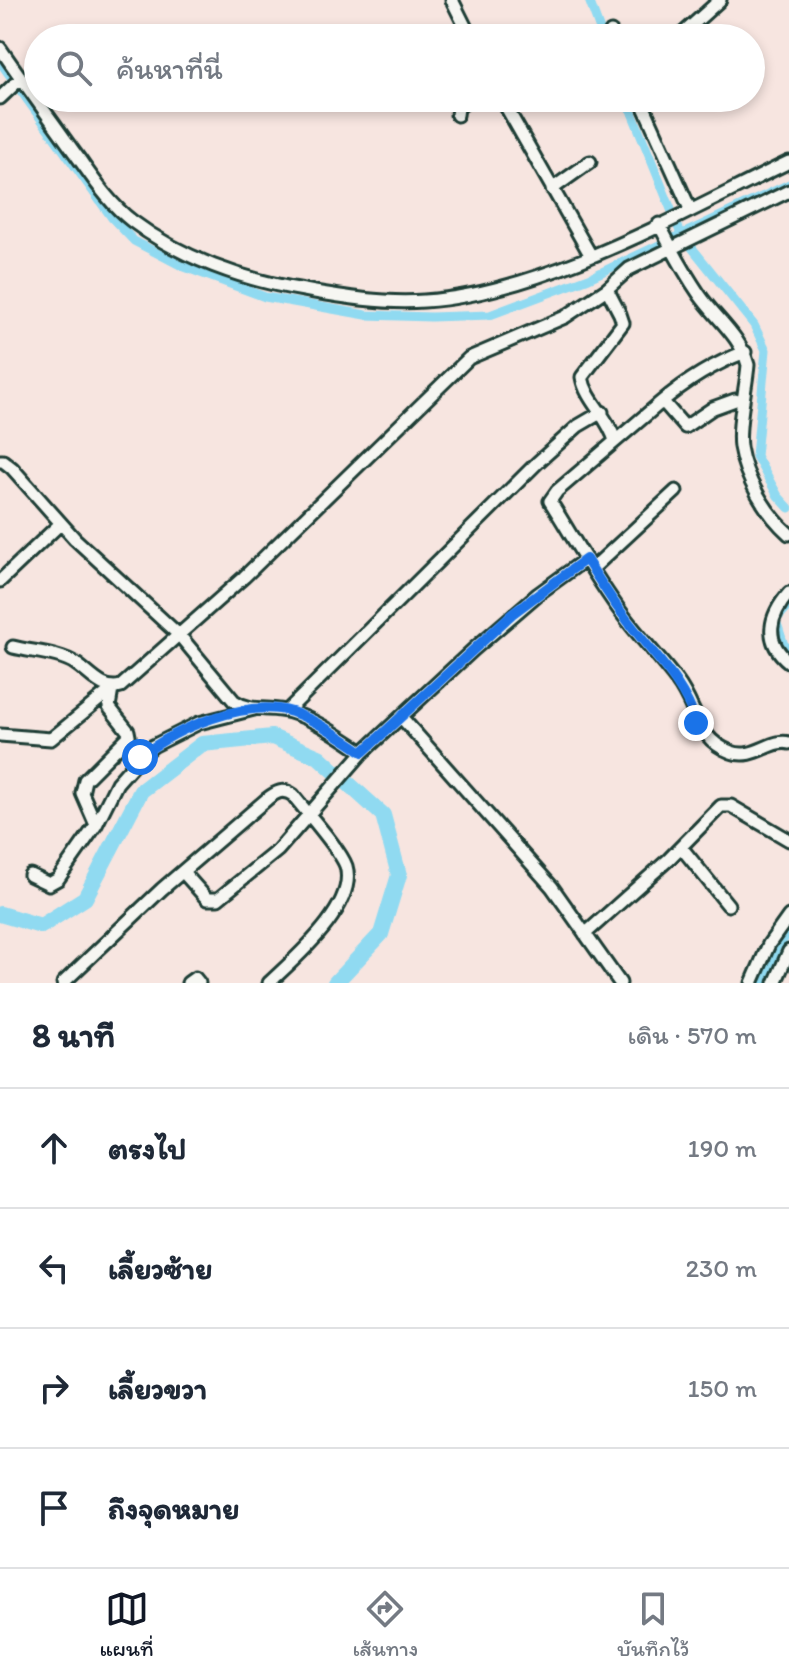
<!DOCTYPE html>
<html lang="th">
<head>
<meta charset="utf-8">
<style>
	:root { --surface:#fff; --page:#f6f6f7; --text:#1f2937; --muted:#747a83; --line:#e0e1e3; --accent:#111827 }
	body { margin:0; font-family:Itim,"Playpen Sans Thai",sans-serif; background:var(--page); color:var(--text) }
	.stop { position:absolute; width:24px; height:24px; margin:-18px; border:6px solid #1a73e8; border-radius:50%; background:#fff }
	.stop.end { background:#1a73e8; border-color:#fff; box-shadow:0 2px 8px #0008 }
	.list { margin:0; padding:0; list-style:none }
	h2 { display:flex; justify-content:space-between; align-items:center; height:104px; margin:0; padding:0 32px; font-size:34px }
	h2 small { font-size:26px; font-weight:400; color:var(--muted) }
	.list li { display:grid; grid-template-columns:52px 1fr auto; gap:24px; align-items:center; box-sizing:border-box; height:120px; padding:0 32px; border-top:2px solid var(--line) }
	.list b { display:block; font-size:30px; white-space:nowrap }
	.list em { font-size:26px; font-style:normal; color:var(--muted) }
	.icon { flex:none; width:44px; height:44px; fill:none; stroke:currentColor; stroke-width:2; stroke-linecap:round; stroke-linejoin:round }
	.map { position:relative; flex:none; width:789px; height:983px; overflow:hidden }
	.search { position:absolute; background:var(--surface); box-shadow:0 4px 12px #0003; left:24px; right:24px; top:24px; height:88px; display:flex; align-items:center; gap:20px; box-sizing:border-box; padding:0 28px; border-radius:44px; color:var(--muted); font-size:30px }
	.sheet { height:584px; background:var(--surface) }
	nav { display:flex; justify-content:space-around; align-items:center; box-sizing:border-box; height:112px; border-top:2px solid var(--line); background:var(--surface); font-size:22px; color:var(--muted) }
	nav a { display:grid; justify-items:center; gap:4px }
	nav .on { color:var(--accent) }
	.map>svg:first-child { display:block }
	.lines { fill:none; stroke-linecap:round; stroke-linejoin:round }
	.canal { stroke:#90daf1; stroke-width:9 }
	.river { stroke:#90daf1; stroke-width:16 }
	.minor-casing { stroke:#1f3d34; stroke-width:17 }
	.minor { stroke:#f6f6f2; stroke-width:11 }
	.route { stroke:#1a73e8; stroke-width:10 }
</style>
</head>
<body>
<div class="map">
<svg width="789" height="983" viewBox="0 0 789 983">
	<rect width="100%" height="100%" fill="#f7e5e0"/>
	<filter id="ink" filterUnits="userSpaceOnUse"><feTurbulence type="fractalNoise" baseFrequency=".0125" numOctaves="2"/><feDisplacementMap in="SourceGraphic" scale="16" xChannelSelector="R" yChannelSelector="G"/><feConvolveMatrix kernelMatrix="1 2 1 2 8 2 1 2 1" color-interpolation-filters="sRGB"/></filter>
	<g filter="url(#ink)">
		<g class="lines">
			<!-- canal -->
			<path class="canal" d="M589,0l14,38
				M0,62l112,156 22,23 48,25 83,31 101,18 65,2 59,-2 99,-37 200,-94
				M626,98l55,136 73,91 12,25 -10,106 22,40 11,12
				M789,605l-13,15 8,25 5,3
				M765,983l11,-35 13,-15"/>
			<!-- river -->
			<path class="river" d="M0,914l41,12 44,-28 56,-107 61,-47 70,-7 47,20 64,58 16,60 -18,59 -46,49"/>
			<defs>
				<path id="minor" d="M452,0l19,38
					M611,32l2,6
					M678,38l42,-38
					M0,48c24,35 49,69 74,104 17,23 34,51 58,69 49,37 111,59 172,69 39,7 80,14 120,11 120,-8 257,-87 365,-139
					M0,98l21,-20
					M501,98l90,158
					M640,98l50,111
					M457,115l1,-7 12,-10
					M552,189l38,-27
					M659,224c12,24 25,48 40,70 17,25 41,41 49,71 -2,24 -11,59 -8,82 5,31 26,67 49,87
					M607,289l13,25 3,9 -41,54c4,24 27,40 33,64
					M735,400l-22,8 -28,19 -20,-23 -5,-1 -103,88 -7,10c24,38 46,78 73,114 17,23 37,43 54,66 20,26 19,58 54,71 23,9 40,-14 58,-9
					M660,403c26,-22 53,-39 85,-51
					M0,461h3l9,7 63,71 105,97 54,65c17,12 37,5 56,11 27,8 50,25 73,40
					M592,569l84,-78
					M0,581l60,-57
					M789,593c-20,23 -26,48 0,69
					M13,647c19,5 47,6 63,17 14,9 27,28 45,22l123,-109 225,-219 96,-41 42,-28 22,-20 160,-78
					M287,711l251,-249 40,-36 24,-14
					M402,718l150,169 68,96
					M0,735l51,4 61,-50
					M96,825l-14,-32 3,-13 44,-44 -1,-5 -19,-24 3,-18
					M681,847l47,58
					M183,872l24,27h11l60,-49 85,-98 111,-103 64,-55 48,-35
					M30,875l19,9 9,-5 38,-54 21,-42 23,-26 13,-11 46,-23 55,-14
					M585,934l84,-75 52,-53h10l58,34
					M63,983l99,-94 105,-90c9,-7 16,-11 26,-4 13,17 47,54 53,71 12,40 -52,93 -77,117
					M188,983l7,-5 4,5
					M752,983l17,-39 20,-28
					M775,983l14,-32"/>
			</defs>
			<!-- minor casing -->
			<use href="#minor" class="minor-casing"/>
			<!-- minor -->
			<use href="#minor" class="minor"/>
		</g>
	</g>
	<g class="lines" filter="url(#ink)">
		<!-- route -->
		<path class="route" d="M140,757c36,-29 106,-59 152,-45 26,9 48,25 71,40l149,-138 74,-55c12,19 24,39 38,57 26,36 59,64 72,107"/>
	</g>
</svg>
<div class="stop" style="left:140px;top:757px"></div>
<div class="stop end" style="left:696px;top:723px"></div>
<div class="search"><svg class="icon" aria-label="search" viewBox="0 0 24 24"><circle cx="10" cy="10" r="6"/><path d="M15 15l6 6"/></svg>ค้นหาที่นี่</div>
</div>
<section class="sheet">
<h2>8 นาที<small>เดิน · 570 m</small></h2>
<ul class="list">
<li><svg class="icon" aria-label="ahead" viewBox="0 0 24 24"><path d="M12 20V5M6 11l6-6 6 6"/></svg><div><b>ตรงไป</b></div><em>190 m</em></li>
<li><svg class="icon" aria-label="left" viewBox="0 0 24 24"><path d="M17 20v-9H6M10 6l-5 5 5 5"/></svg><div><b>เลี้ยวซ้าย</b></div><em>230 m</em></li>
<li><svg class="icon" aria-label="right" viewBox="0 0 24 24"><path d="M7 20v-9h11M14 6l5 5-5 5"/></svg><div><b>เลี้ยวขวา</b></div><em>150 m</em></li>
<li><svg class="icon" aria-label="arrive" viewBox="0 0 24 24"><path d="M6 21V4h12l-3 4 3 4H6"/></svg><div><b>ถึงจุดหมาย</b></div></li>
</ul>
</section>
<nav>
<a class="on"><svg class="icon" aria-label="map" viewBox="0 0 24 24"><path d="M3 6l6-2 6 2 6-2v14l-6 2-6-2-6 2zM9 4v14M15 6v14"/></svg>แผนที่</a>
<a><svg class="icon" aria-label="directions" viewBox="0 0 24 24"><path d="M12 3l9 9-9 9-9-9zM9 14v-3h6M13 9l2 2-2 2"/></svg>เส้นทาง</a>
<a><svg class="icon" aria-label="saved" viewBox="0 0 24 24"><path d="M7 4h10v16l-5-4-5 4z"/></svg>บันทึกไว้</a>
</nav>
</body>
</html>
